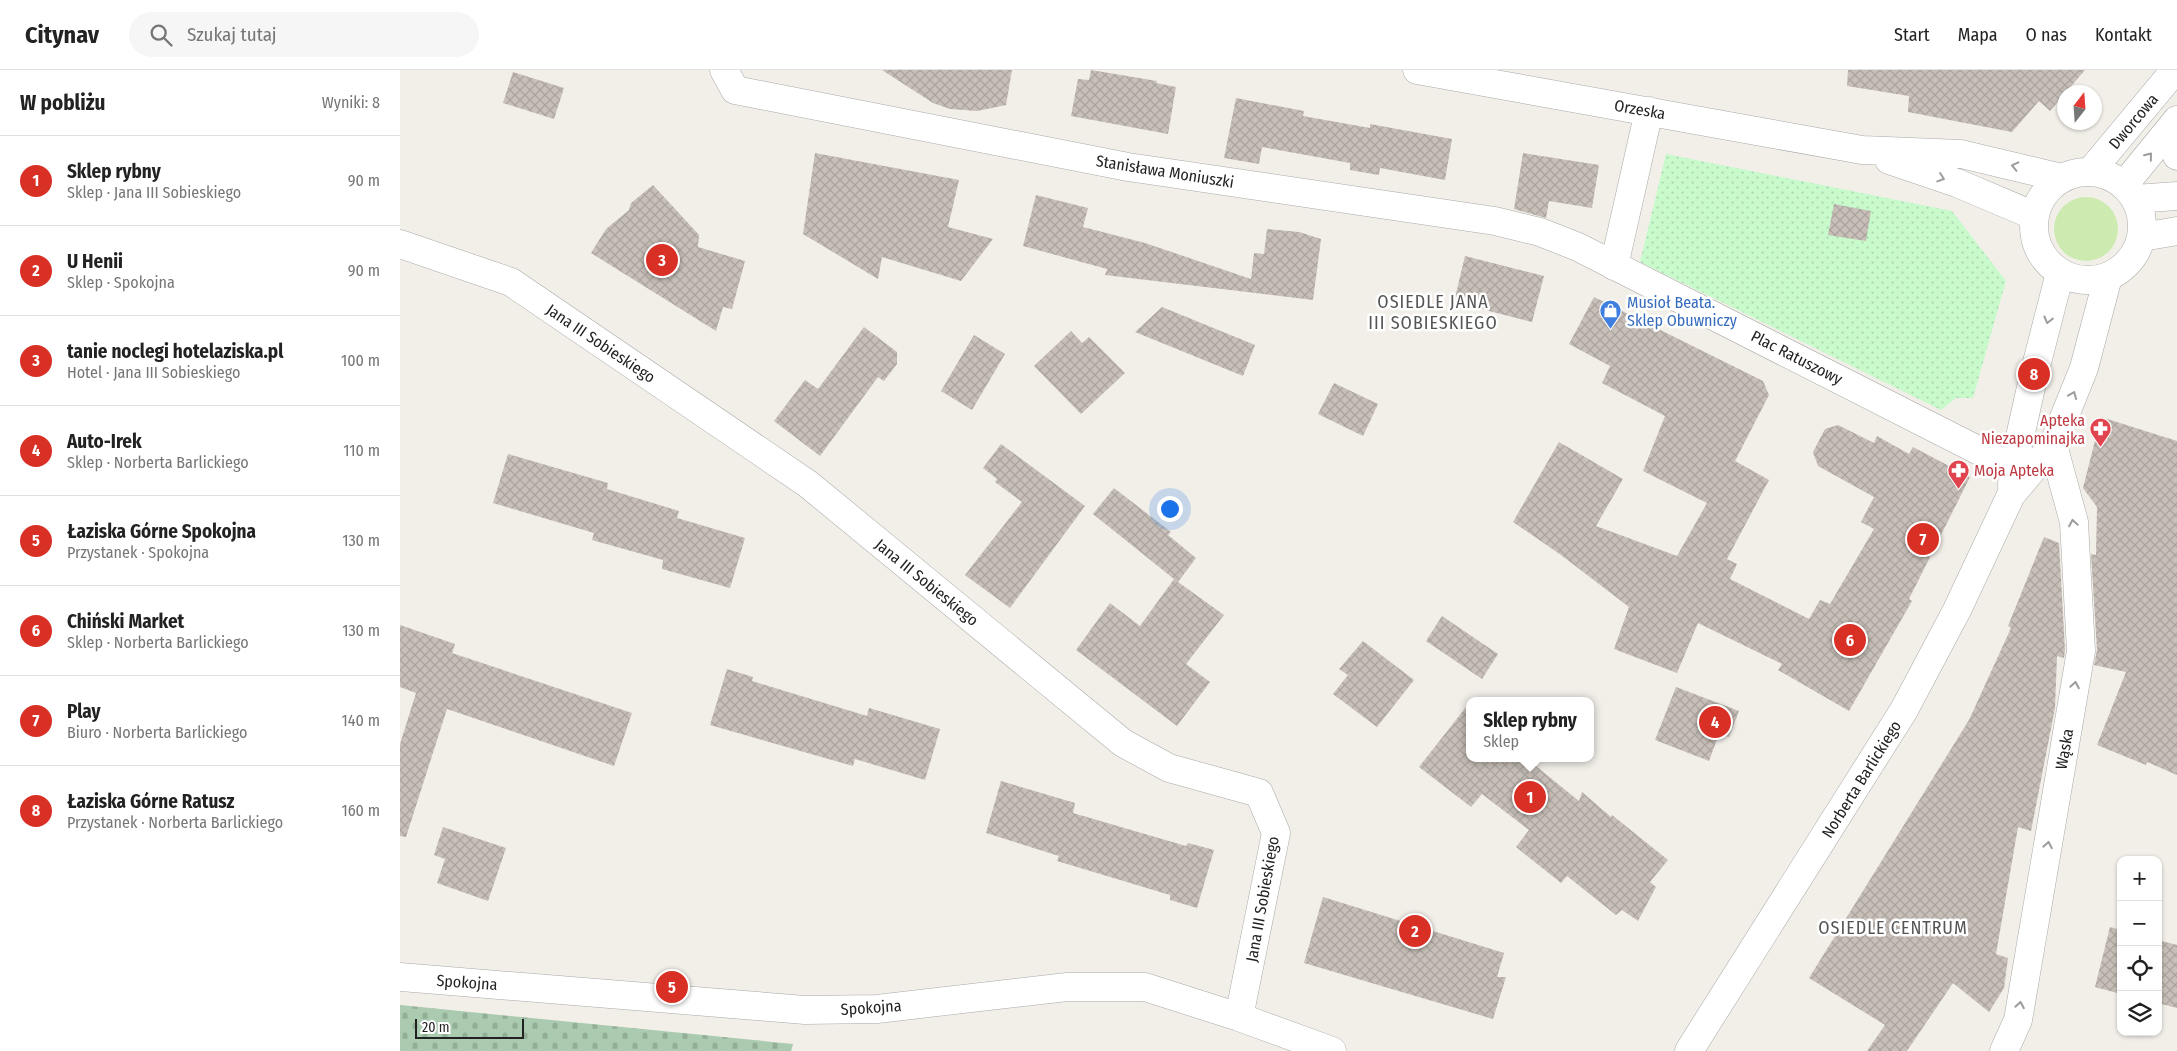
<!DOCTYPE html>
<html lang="pl">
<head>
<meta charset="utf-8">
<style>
	:root { --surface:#fff; --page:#f6f6f6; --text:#222; --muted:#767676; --line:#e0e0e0; --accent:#d93025 }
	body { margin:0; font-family:"Fira Sans Condensed",sans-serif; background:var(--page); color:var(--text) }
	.controls { position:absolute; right:15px; bottom:15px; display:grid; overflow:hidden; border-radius:10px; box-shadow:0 1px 4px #0004 }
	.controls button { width:45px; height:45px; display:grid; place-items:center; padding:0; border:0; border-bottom:1px solid var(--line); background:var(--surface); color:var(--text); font:25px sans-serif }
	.compass { position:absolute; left:1657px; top:15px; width:45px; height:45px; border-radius:50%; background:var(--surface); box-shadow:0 1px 4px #0004; rotate:17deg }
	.scale { position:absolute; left:15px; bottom:12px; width:109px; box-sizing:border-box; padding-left:5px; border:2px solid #222; border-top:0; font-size:14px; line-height:18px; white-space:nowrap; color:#222; -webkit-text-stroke:4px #fff; paint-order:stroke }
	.you { position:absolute; left:769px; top:438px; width:18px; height:18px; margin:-12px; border:4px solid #fff; border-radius:50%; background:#1a73e8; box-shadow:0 0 0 8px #1a73e833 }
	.badge { display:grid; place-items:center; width:32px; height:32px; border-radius:50%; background:var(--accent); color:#fff; font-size:16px; font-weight:700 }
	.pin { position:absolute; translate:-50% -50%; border:2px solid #fff; box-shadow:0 1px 5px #0006 }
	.popup { position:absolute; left:1066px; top:627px; width:128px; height:65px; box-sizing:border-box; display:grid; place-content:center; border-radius:10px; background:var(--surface); filter:drop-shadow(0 1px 4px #0005); font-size:16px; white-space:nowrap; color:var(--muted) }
	.popup b { font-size:19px; color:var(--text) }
	.popup::after { content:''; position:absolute; left:50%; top:100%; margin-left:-10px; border:10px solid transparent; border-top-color:var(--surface) }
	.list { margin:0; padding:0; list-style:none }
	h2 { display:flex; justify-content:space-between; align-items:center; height:65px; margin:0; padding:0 20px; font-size:21px }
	h2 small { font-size:16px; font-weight:400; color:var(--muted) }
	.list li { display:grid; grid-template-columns:32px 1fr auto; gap:15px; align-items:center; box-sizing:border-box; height:90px; padding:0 20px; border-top:1px solid var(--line) }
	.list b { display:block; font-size:19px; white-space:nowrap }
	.list p { margin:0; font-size:16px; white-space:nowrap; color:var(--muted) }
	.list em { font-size:16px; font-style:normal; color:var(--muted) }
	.icon { flex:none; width:28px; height:28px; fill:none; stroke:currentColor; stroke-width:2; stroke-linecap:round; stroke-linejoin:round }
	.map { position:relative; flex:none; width:1777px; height:981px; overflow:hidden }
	header { display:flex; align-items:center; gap:30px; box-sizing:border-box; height:70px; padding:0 25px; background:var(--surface); border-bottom:1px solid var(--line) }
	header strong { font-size:24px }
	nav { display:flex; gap:28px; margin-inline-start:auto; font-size:18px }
	.search { width:350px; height:45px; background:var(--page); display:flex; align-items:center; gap:12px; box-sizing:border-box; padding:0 18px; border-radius:28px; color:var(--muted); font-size:19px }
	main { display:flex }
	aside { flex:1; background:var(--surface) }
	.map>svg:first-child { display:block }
	.grass { fill:#cdebb0 }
	.cemetery { fill:url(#cemetery-stones) }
	.park { fill:url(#park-dots) }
	.building { fill:url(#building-cross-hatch) }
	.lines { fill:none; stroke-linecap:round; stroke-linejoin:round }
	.minor-casing { stroke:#a9a9a9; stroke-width:29 }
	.minor { stroke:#fff; stroke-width:28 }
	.oneway { stroke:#9c9c9c }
	.labels { text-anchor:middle; stroke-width:5; stroke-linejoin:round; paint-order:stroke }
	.street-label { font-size:16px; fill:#222; stroke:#fff }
	.shop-label { font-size:16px; fill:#366cbe; stroke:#fff; text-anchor:start }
	.health-label { font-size:16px; fill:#be3a42; stroke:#fff; text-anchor:end }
	.neighbourhood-label { font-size:18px; letter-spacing:1px; fill:#555; stroke:#fff }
</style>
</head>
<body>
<header>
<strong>Citynav</strong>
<div class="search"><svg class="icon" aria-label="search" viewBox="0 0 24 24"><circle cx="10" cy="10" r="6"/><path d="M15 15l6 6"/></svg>Szukaj tutaj</div>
<nav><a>Start</a><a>Mapa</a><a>O nas</a><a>Kontakt</a></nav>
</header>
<main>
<aside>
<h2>W pobliżu<small>Wyniki: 8</small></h2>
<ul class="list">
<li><span class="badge">1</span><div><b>Sklep rybny</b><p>Sklep · Jana III Sobieskiego</p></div><em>90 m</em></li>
<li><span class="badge">2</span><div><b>U Henii</b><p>Sklep · Spokojna</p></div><em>90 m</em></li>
<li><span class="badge">3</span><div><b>tanie noclegi hotelaziska.pl</b><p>Hotel · Jana III Sobieskiego</p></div><em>100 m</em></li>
<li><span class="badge">4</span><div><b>Auto-Irek</b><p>Sklep · Norberta Barlickiego</p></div><em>110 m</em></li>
<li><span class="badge">5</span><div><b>Łaziska Górne Spokojna</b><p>Przystanek · Spokojna</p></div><em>130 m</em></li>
<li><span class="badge">6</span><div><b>Chiński Market</b><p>Sklep · Norberta Barlickiego</p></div><em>130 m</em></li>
<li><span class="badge">7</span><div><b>Play</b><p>Biuro · Norberta Barlickiego</p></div><em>140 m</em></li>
<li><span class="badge">8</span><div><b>Łaziska Górne Ratusz</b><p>Przystanek · Norberta Barlickiego</p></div><em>160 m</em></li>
</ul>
</aside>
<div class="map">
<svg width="1777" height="981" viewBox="0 0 1777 981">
	<defs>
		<pattern id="cemetery-stones" width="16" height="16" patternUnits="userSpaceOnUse" patternTransform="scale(1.25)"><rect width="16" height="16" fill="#aacbaf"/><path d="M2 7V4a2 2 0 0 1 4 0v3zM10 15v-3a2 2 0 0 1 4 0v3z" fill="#92ae96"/></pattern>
		<pattern id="park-dots" width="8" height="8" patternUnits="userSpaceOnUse" patternTransform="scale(1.25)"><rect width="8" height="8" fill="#c8facc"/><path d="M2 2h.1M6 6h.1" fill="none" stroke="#acd6af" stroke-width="1.8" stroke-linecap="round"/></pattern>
		<pattern id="building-cross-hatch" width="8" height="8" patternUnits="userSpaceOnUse" patternTransform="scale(1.25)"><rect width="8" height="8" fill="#c7bfb8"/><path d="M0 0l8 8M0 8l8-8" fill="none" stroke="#aba49e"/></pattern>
	</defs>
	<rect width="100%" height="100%" fill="#f2efe9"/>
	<!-- grass -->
	<path class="grass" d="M1654 159a32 32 0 1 1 64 0a32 32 0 1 1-64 0Z"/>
	<!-- cemetery -->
	<path class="cemetery" d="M0,935l393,39 -2,7h-391z"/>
	<!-- park -->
	<path class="park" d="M1266,84l286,57 54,70 -33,117h-17l-15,12 -301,-148z"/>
	<!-- building -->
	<path class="building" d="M482,0h130l-6,35 -29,6 -27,-2 -17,-6z
		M691,0l66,11 -1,2 20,4 -8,47 -97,-18 7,-37 11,1z
		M1448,0h237l-35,41 -11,-10 -27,31 -104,-20 1,-16 -62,-10z
		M113,2l51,16 -10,31 -51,-16z
		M836,28l68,13 -1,5 67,12v-4l82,15 -7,41 -65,-12 -1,7 -29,-5v-7l-88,-16 -3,17 -35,-6z
		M415,83l144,27 -11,47 45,12 -32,42 -79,-24 -4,22 -75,-45z
		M1123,83l76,12 -7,43 -43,-7 -3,17 -32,-9z
		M253,115l46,50 -1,12 47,14 -13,48 -9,-2 -7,24 -125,-78 15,-24 23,-19 2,-7z
		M636,125l52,13 -5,19 62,16 106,36 3,-26 10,1 3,-25 32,3 22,7 -8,61 -208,-25 2,-6 -84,-23z
		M1434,134l37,7 -5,30 -38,-6z
		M1065,186l79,20 -12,46 -78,-20z
		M1194,227l169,84 6,14 -34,66 34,19 -42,79 10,5 -7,15 79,40 11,-19 10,4 44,-75 -13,-7 13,-25 -56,-31 -5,-14 12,-23 13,-4 36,18 3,-7 32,18 4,-7 57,30 -61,122 3,2 -63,110 -71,-41 4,-6 -84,-41 -21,50 -63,-24 15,-42 -68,-52 -48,-33 46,-80 64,37 -27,47 81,30 30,-53 -64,-32 22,-55 -63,-33 8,-17 -41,-22z
		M762,237l93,38 -12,31 -108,-44z
		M464,257l33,25v12l-13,17 -6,-4 -58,79 -46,-35 31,-41 13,9z
		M671,261l11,12 7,-6 36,36 -44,41 -47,-48z
		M574,265l31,19 -33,56 -31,-19z
		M934,313l44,21 -15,32 -45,-22z
		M1701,347l76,24v334l-30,-13 -1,3 -49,-20 29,-73 -32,-7 3,-15 -6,-96 5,1 1,-48 -14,-19z
		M601,374l84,62 -75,102 -45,-33 57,-73 -27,-20 2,-3 -14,-11z
		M108,384l100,29 -1,6 72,22 -2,7 68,20 -15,50 -68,-19 1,-9 -71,-20 2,-7 -101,-30z
		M714,418l57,44 -3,3 28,23 -18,24 46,33 -38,49 24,18 -33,44 -101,-76 34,-47 30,23 34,-47 -81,-65z
		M1644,467l15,6 6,107 -1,8 -7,-2 -2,52 -24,123 -13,-4 -22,127 12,4 -4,30 -15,24 -36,-29 -46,68h-40l18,-26 -76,-47 160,-258 42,-92 -3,-2z
		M1042,546l56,38 -16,25 -56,-38z
		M0,555l55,19 -3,9 180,60 -18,53 -167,-57 -41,128 -6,-1v-92l16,-51 -16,-6z
		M963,571l51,39 -37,47 -44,-33 15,-19 -9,-6z
		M327,599l26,8 -1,4 115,35 2,-8 71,21 -15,51 -70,-21 -2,7 -143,-41z
		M1276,617l63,24 -10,26 -10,-3 -10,27 -54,-21z
		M1070,632v56h56l53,43 3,-9 29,25 1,-2 56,45 -18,22 6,5 -18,34 -16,-11 -6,5 -49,-39 -6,7 -45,-36 13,-17 -47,-36 -11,13 -52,-40z
		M601,711l74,22 -2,10 113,33 2,-3 26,7 -17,58 -27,-8v-5l-113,-34 2,-5 -73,-23z
		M43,757l63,21 -18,53 -51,-18 8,-24 -11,-4z
		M923,827l181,56 -7,24h9l-13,42 -189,-56z
		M1710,857l11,3v64l-26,-7z
		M1758,870l19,5v63l-19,-5z"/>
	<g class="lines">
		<defs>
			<path id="minor" d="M324,0l11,20 393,77 367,54 45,11 38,15 435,221
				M1017,0l445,80 99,4 101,24
				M1773,56l4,30
				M1489,90l68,23 78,33
				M1691,101l84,-101
				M1634 156a54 54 0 1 1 108 0a54 54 0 1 1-108 0Z
				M1724,115l53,-65
				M1735,129l42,-3
				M1742,167l35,-6
				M0,174l111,38 297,202 315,259 46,25 90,25 17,40 -37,184
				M1214,196l35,-155
				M1612,416l1,-18 21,-94 26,-101
				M0,907l405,33 72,-1 190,-22h78l94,30 93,34
				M1289,981l215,-341 53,-100 54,-115 42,-50 31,-77 24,-91
				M1604,981l14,-31 63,-369 -7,-129 -21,-77"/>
		</defs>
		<!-- minor casing -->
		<use href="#minor" class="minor-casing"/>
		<!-- minor -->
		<use href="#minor" class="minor"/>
	</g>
	<!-- one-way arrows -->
	<defs><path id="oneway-chevron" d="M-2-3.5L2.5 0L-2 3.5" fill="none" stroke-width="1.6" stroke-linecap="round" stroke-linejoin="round" transform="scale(1.25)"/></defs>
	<g class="oneway">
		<use href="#oneway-chevron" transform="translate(1749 86) rotate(-51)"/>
		<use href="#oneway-chevron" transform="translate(1615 96) rotate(-167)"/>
		<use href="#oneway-chevron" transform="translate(1541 108) rotate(19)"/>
		<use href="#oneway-chevron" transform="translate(1648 250) rotate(104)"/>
		<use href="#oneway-chevron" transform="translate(1673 325) rotate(-68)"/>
		<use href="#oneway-chevron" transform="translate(1673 453) rotate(-99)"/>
		<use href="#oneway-chevron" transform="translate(1675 615) rotate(-80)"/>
		<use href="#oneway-chevron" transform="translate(1648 775) rotate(-80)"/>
		<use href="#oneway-chevron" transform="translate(1620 935) rotate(-80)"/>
	</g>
	<!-- icons -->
	<defs>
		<symbol id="shop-pin" viewBox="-11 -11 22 30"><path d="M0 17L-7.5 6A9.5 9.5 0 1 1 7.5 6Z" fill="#3f7fe0" stroke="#fff"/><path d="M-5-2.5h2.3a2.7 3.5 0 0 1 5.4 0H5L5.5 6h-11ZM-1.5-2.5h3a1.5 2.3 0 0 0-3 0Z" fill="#fff"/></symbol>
		<symbol id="pharmacy-pin" viewBox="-11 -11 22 30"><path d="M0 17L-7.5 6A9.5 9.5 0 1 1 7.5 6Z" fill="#e0444e" stroke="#fff"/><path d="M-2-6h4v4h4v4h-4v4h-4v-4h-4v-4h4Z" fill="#fff"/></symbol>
	</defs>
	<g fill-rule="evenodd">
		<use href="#shop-pin" x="1198" y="228" width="25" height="34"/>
		<use href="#pharmacy-pin" x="1688" y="346" width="25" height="34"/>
		<use href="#pharmacy-pin" x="1546" y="388" width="25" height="34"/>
	</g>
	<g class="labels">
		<!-- street labels -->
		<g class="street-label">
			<text transform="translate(1240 39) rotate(10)" y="6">Orzeska</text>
			<text transform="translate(1733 51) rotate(-50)" y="6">Dworcowa</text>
			<text transform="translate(765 101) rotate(9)" y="6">Stanisława Moniuszki</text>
			<text transform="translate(201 273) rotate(34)" y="6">Jana III Sobieskiego</text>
			<text transform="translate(1397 287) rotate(27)" y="6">Plac Ratuszowy</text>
			<text transform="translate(527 512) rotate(39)" y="6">Jana III Sobieskiego</text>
			<text transform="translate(1664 679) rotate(-80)" y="6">Wąska</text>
			<text transform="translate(1461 709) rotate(-58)" y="6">Norberta Barlickiego</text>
			<text transform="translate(862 829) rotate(-80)" y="6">Jana III Sobieskiego</text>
			<text transform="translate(67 912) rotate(4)" y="6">Spokojna</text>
			<text transform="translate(471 937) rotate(-4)" y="6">Spokojna</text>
		</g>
		<!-- shop labels -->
		<g class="shop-label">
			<text x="1227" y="238">Musioł Beata.<tspan x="1227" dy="18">Sklep Obuwniczy</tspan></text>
		</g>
		<!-- health labels -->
		<g class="health-label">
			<text x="1685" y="356">Apteka<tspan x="1685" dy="18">Niezapominajka</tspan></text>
			<text x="1574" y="406" text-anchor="start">Moja Apteka</text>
		</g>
		<!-- neighbourhood labels -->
		<g class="neighbourhood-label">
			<text x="1033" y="238">OSIEDLE JANA<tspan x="1033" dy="21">III SOBIESKIEGO</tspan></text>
			<text x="1493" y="864">OSIEDLE CENTRUM</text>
		</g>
	</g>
</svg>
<div class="controls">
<button>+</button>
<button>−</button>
<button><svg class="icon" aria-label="locate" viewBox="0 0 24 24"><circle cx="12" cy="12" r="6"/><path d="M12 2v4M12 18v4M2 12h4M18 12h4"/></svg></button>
<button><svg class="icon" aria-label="layers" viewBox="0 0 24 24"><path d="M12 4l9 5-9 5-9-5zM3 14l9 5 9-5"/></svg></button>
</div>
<svg class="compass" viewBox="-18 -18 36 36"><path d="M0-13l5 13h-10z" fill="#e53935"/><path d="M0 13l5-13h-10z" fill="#767676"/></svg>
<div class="scale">20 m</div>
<div class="you"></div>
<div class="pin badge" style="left:1130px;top:727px">1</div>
<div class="popup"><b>Sklep rybny</b>Sklep</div>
<div class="pin badge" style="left:1015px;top:861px">2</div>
<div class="pin badge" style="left:262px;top:190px">3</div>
<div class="pin badge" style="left:1315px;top:652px">4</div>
<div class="pin badge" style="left:272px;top:917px">5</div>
<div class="pin badge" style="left:1450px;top:570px">6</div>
<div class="pin badge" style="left:1523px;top:469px">7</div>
<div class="pin badge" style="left:1634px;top:304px">8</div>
</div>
</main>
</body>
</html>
